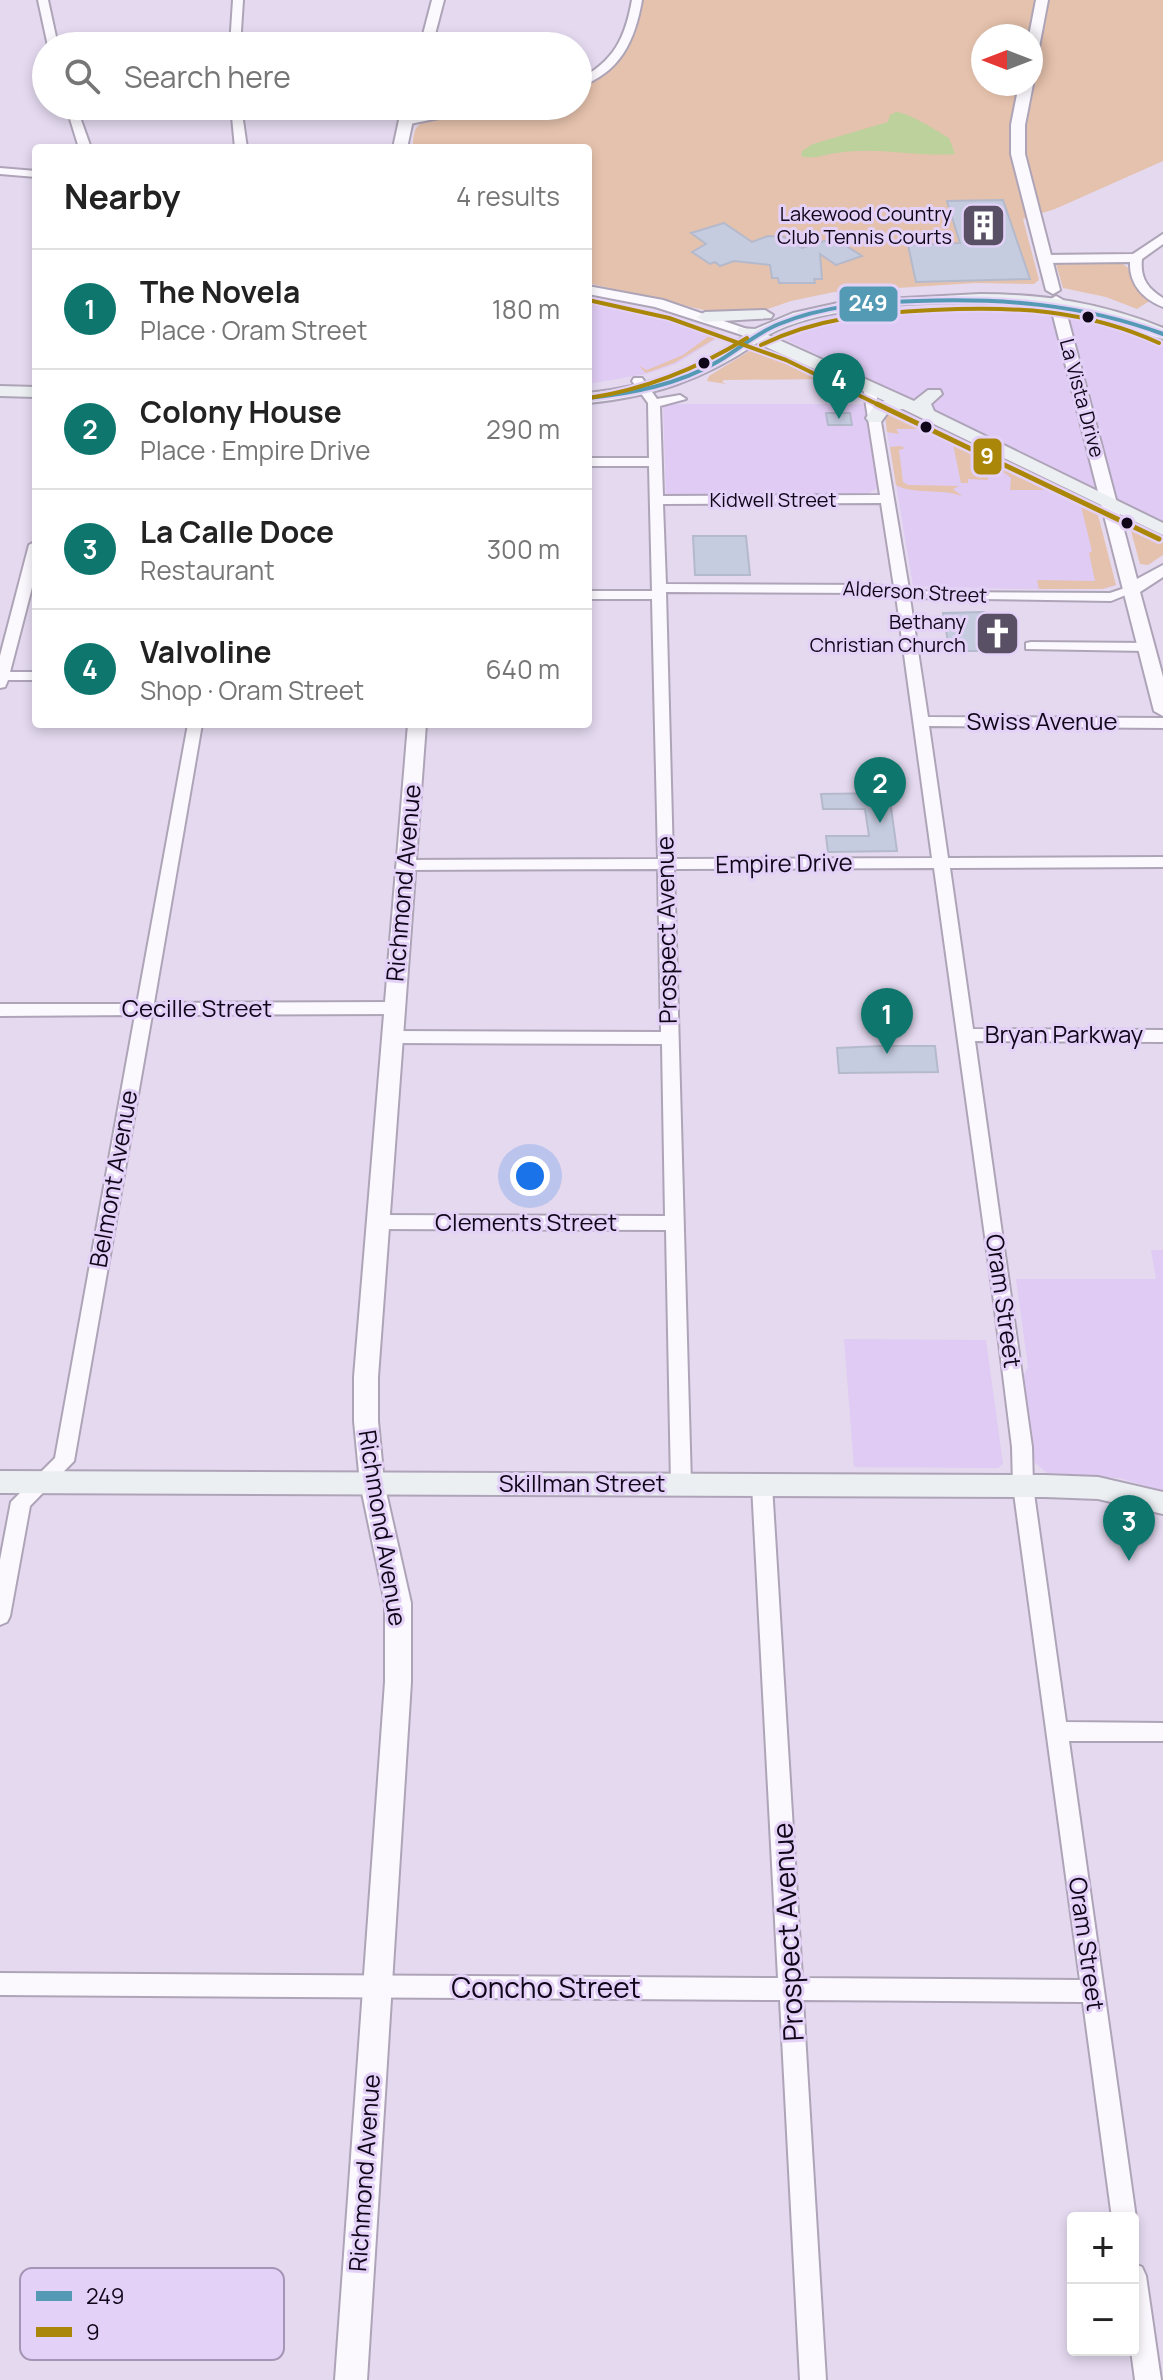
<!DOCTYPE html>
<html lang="en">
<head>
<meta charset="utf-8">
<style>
	:root { --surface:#fff; --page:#f2f2f2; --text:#222; --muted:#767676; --line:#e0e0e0; --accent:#0f766e }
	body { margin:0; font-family:Manrope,sans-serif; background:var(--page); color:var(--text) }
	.controls { position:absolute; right:24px; bottom:24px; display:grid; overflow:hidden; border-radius:8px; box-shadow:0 4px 12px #0003 }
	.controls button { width:72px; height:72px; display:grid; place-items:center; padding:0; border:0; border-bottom:2px solid var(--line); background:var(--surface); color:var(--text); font:40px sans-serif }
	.compass { position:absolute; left:971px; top:24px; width:72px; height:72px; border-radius:50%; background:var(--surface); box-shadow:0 4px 12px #0003; rotate:270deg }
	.you { position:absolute; left:530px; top:1176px; width:28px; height:28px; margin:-20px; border:6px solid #fff; border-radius:50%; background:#1a73e8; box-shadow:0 0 0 12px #1a73e833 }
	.badge { display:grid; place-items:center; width:52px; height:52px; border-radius:50%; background:var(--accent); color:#fff; font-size:26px; font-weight:700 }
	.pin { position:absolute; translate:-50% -66px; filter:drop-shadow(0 2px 4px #0008) }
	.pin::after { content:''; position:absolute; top:42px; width:28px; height:24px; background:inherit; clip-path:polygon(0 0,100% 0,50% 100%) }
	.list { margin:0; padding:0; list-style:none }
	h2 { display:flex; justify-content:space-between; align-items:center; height:104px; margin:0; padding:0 32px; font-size:34px }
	h2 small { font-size:26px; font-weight:400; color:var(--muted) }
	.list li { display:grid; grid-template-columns:52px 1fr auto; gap:24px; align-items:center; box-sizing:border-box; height:120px; padding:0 32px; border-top:2px solid var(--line) }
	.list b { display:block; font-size:30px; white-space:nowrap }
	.list p { margin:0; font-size:26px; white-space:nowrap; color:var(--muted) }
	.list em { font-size:26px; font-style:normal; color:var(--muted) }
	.icon { flex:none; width:44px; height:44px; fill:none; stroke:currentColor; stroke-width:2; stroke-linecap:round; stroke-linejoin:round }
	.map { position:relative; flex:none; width:1163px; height:2380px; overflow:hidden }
	.search { position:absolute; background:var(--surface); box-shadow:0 4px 12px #0003; left:32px; top:32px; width:560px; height:88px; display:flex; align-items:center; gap:20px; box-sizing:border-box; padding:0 28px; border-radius:44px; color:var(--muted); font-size:30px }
	.panel { position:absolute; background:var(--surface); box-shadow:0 4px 12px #0003; left:32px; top:144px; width:560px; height:584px; border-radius:8px }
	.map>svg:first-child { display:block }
	.built { fill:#dfcbf3 }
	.green { fill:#e5c2ad; fill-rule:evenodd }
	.water { fill:#bcd19c }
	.building { fill:#c6cce0; stroke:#b4b9cc; stroke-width:2 }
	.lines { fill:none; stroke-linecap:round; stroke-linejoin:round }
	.minor-casing { stroke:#aea4b8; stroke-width:4 }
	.tertiary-casing { stroke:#aea4b8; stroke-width:4 }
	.secondary-casing { stroke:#aea4b8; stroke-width:4 }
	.minor { fill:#fbf9fd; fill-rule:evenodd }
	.tertiary { fill:#fbf9fd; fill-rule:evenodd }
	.secondary { fill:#eceff2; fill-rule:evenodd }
	.bus-1-casing { stroke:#e4d1f7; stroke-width:8 }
	.bus-2-far1-casing { stroke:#e4d1f7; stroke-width:8 }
	.bus-2-casing { stroke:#e4d1f7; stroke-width:10 }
	.bus-1 { stroke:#549ab4; stroke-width:4 }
	.bus-2-far1 { stroke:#ab8709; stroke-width:4 }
	.bus-2 { stroke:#ab8709; stroke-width:5 }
	.bus-dot { fill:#10061a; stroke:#e4d1f7; stroke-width:3 }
	.labels { text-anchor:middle; stroke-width:6; stroke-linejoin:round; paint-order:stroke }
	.far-poi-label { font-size:20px; fill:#10061a; stroke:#e4d1f7; text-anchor:end }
	.far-street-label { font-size:20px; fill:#10061a; stroke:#e4d1f7 }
	.street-label { font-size:24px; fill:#10061a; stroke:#e4d1f7 }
	.near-street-label { font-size:28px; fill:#10061a; stroke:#e4d1f7 }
	.key { fill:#e4d1f7; stroke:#a494b5; stroke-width:2 }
	.key-label { font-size:22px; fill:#10061a }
	.line-badge { stroke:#e4d1f7; stroke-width:3 }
	.badge-label { font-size:22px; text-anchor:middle; font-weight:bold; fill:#fff }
</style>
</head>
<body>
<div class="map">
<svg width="1163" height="2380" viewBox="0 0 1163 2380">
	<rect width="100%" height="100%" fill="#e4d9ef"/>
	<!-- built -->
	<path class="built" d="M588,296l78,18 49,15 6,7 -45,28 -30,10 -58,10z
		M1006,304l69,8 46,12 42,20v177l-387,-186 58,-21z
		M663,404h203l12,84 -14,8h-198z
		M890,409l207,102 17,75 -10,3h-89l-102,-3 -29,-173z
		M1151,1250h12v241l-44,-13 -72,-5 -13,-11 -4,-11 -10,-69 8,-15 -12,-88h140z
		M844,1339l142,1 17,124 -5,4 -144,-1z"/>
	<!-- green -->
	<path class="green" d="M643,0h520v161l-108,48 -32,10 16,61 -5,4 -59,-1 -141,9 -43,9 -38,13h-32l-133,-31v-135h-175c0,-8 0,-18 6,-23 20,-17 130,-19 159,-19v-18c46,-23 56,-38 65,-88zM983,36h48v48h-48z
		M1120,262l11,8 2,8 18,22 -14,9 -31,-12 -43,-9 -7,-24z
		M660,313l58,18 3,4 -47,28 -28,10 -7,-7 8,4 36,-15 26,-19 -7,-4 2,-3 -44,-13 -4,3z
		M760,349l8,1 61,29 -105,1 -2,2 4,2 -19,-3 2,-5 42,-26z
		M891,410l46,23 -5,2 -14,-6h-22l3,5 -12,-2 -2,-19z
		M954,438l88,45 2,7h-34l1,-12 -6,-5 -14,1 -4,6 -19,-1v4h-7l-8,-39 -10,-3z
		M900,446l5,2 -6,2 4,32 5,3 51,1 -6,3 9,7c-21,-8 -49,-1 -66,-11l-6,-38z
		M1080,502l17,9 19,74 -14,4h-63l-2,-9 58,1 -6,-28 3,-2z
		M1134,528l29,12v15l-15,10 -8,-1 -9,-33z"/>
	<!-- water -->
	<path class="water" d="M896,112c13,1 40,18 53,26l6,16c-40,3 -79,-8 -119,-1 -14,2 -22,7 -35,3l1,-5 11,-7 75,-22 2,-7z"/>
	<!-- building -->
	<path class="building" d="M1003,200l27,79 -114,3 -8,-37 52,-2 -13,-42z
		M724,223l28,19 16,-6 16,1 18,11 32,-10 28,18 -26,9 -16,-11 2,25h-8l1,4h-36l-1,-5h-6l-2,-13 -36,-4 -14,5 -5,-4 -5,2 -18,-12 14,-8 -15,-11z
		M826,413h24l2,12h-24z
		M693,536h53l4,39h-55z
		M984,612l5,15 12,1 4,23h-51l-1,-3h-4l-6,-35z
		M889,793l8,58 -69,1 -2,-16h43l-4,-27h-42l-2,-15z
		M880,1046h55l3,26 -99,1 -2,-25z"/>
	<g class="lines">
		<defs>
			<path id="minor" d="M38,0h10l10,46h-10z
				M233,0h10l-3,46h-10z
				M632,0h10c-7,41 -22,73 -64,87v-7c36,-19 47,-41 54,-80z
				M66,106h10l15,42h-12z
				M231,106h10l6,42h-12z
				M410,106h17l15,5 56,-5 -98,20v-4l30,-8z
				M0,168l36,3v6l-36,-3z
				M1163,234v10l-21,15c-2,19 5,29 21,39v9c-20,-8 -34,-23 -33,-45l-86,1 -6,-4 6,-4 89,-1z
				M634,378h8l15,21 23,-4 6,4 -26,7 3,90 217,-1 -17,-109 6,-4 6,4 34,203 23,3 178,1 21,-7 7,4 -27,11 -201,-3 18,119 235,1v10l-234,-2 19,132 215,-1v10l-213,1 23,161 190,1v12l-188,-1 57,406 1,39 33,236 97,1v18h-94l67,477 -3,8v-8h-21l-29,-216 -280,-2 23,380h-26l-20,-380 -780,-5v-22l778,5 -26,-493 3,-6 7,-2 7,2 3,6 30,493 278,2 -67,-494 -1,-39 -19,-153 -59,-426 -260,1 17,615 -3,6 -7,2 -7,-2 -3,-6 -5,-254 -290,-1 -9,-7 9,-7 289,1 -3,-172 -270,-1 -8,-6 8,-6 269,1 -3,-163 -253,1 -8,-5 8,-5 253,-1 -6,-260h-64v-8h64l-3,-125h-61v-8h61l-1,-55 -16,-22zM881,503l13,84 -22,-2 -206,-1 -3,-80zM666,592l206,1 24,3 36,262 -259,1z
				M36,541v31l-26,100h26v8h-28l-3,7 -5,1v-32l29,-111z
				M1031,642l115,1 7,4 -7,4 -120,-2v-6z
				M188,724h14l-48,279 240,-1 8,6 -8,6 -242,1 -78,446 -44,45 -20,110 -3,6 -7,3v-65l11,-58 44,-44 80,-443 -135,1v-12h137z
				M1133,2263l9,4 4,9 15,104h-26l-4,-30z"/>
			<path id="tertiary" d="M432,0h12l-12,46h-12z
				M1036,0h12l-11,58 -6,4 -2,-26z
				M1031,82l2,2 -8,41v29l35,136 -7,4 -7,-4 -35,-136v-29l8,-41z
				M402,106h14l-9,42h-14z
				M588,286l75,14 87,30 -8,5 -87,-28 -67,-13z
				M1056,296l7,4 74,279 26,-14v12l-23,15 23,85v39l-9,-5 -105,-411z
				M408,724h18l-48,653v44l6,62 27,120v79l-44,698h-32l50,-698v-79l-25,-120 -6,-62v-44z"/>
			<path id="secondary" d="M980,294c64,0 123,9 183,34v11c-32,-8 -60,-24 -93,-30 -75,-12 -236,-11 -302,26l146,66 14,-11h12l2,4 -11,10 3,7 229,112v12l-260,-126 -14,2 -8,11h-12l-3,-4 11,-16 8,-1 -128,-58c-55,37 -102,53 -169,60v-10c59,-6 107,-23 156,-56l-7,-6 2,-3 16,1 38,-16 54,-12z
				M765,310l8,5 -2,3 -66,4 -8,-5 8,-5z
				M0,386l36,1v10l-36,-1z
				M0,1471l1045,4 53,2 65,15v22l-65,-15 -53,-2 -1045,-4z"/>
		</defs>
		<!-- minor casing -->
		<use href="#minor" class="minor-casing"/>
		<!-- tertiary casing -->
		<use href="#tertiary" class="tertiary-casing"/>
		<!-- secondary casing -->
		<use href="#secondary" class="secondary-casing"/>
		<!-- minor -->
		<use href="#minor" class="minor"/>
		<!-- tertiary -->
		<use href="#tertiary" class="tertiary"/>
		<!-- secondary -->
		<use href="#secondary" class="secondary"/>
		<defs>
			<path id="bus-1" d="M588,398c45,-5 89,-13 129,-36 21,-12 39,-29 62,-38 44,-18 91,-22 138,-23 86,-3 165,3 246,33"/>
			<path id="bus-2-far1" d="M588,300l81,18 117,42 95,46
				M761,345c55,-27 111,-32 172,-35 80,-4 152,-1 226,33
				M589,398c58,-9 108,-29 158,-60"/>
			<path id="bus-2" d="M877,404l282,135"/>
		</defs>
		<!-- bus-1 casing -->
		<use href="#bus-1" class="bus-1-casing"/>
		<!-- bus-2-far1 casing -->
		<use href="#bus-2-far1" class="bus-2-far1-casing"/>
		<!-- bus-2 casing -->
		<use href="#bus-2" class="bus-2-casing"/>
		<!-- bus-1 -->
		<use href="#bus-1" class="bus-1"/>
		<!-- bus-2-far1 -->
		<use href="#bus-2-far1" class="bus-2-far1"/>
		<!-- bus-2 -->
		<use href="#bus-2" class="bus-2"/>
	</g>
	<!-- icons -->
	<defs>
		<symbol id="building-square" viewBox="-11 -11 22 22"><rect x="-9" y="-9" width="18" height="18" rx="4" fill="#5a5065" stroke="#e4d1f7"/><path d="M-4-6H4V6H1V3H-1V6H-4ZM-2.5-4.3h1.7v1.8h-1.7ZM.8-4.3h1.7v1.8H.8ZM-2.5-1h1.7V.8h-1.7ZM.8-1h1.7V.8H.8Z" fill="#fff"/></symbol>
		<symbol id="church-square" viewBox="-11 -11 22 22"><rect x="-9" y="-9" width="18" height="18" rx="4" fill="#5a5065" stroke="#e4d1f7"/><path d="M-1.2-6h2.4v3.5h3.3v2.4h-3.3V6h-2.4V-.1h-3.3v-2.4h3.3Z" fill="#fff"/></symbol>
	</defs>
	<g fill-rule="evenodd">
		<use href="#building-square" x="958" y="200" width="51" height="51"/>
		<use href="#church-square" x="972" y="608" width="51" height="51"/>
	</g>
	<!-- markers -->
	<g class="bus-dot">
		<circle cx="1088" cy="317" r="7"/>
		<circle cx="704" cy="363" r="7"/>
		<circle cx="926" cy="427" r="7"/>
		<circle cx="1127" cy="523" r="7"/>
	</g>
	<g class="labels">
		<!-- far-poi labels -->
		<g class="far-poi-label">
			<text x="952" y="221">Lakewood Country<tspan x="952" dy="23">Club Tennis Courts</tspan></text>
			<text x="966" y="629">Bethany<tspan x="966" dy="23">Christian Church</tspan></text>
		</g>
		<!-- far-street labels -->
		<g class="far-street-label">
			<text transform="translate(1082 398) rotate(75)" y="7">La Vista Drive</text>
			<text x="773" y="507">Kidwell Street</text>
			<text transform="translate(915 592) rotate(3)" y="7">Alderson Street</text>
		</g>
		<!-- street labels -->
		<g class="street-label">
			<text x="1042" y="730">Swiss Avenue</text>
			<text transform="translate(784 864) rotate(-1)" y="8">Empire Drive</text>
			<text transform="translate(404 883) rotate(-85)" y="8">Richmond Avenue</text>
			<text transform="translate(667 930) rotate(-91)" y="8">Prospect Avenue</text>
			<text x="197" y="1017">Cecille Street</text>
			<text x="1064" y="1043">Bryan Parkway</text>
			<text transform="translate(114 1179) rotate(-80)" y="8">Belmont Avenue</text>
			<text x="526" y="1231">Clements Street</text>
			<text transform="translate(1003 1301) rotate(82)" y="8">Oram Street</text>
			<text x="582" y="1492">Skillman Street</text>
			<text transform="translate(382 1528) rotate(81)" y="8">Richmond Avenue</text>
			<text transform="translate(1086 1944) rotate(82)" y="8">Oram Street</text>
			<text transform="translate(365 2173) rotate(-86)" y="8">Richmond Avenue</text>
		</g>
		<!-- near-street labels -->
		<g class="near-street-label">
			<text transform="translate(788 1932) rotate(-93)" y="10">Prospect Avenue</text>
			<text x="546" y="1998">Concho Street</text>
		</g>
	</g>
	<!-- legend -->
	<rect x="20" y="2268" width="264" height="92" rx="12" class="key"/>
	<rect x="36" y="2291" width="36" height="10" fill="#549ab4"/>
	<rect x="36" y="2327" width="36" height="10" fill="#ab8709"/>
	<g class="key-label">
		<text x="86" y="2304">249</text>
		<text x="86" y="2340">9</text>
	</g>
	<g class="line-badge">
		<rect x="838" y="285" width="61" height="38" rx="8" fill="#549ab4"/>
		<rect x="972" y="437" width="31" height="39" rx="8" fill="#ab8709"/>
	</g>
	<g class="badge-label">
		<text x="868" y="311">249</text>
		<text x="987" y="464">9</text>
	</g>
</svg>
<div class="controls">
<button>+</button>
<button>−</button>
</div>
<svg class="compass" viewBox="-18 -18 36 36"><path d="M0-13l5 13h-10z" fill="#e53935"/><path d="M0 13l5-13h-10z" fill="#767676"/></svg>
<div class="you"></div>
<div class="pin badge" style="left:887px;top:1054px">1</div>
<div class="pin badge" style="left:880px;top:823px">2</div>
<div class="pin badge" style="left:1129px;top:1561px">3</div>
<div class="pin badge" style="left:839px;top:419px">4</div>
<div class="search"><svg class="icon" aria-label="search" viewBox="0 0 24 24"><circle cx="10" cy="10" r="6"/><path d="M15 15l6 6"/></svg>Search here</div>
<section class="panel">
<h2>Nearby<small>4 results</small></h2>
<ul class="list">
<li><span class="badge">1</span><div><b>The Novela</b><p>Place · Oram Street</p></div><em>180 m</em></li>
<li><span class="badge">2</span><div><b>Colony House</b><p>Place · Empire Drive</p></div><em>290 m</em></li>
<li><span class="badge">3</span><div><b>La Calle Doce</b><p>Restaurant</p></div><em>300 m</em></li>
<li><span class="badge">4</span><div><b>Valvoline</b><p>Shop · Oram Street</p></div><em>640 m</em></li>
</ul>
</section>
</div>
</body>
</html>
